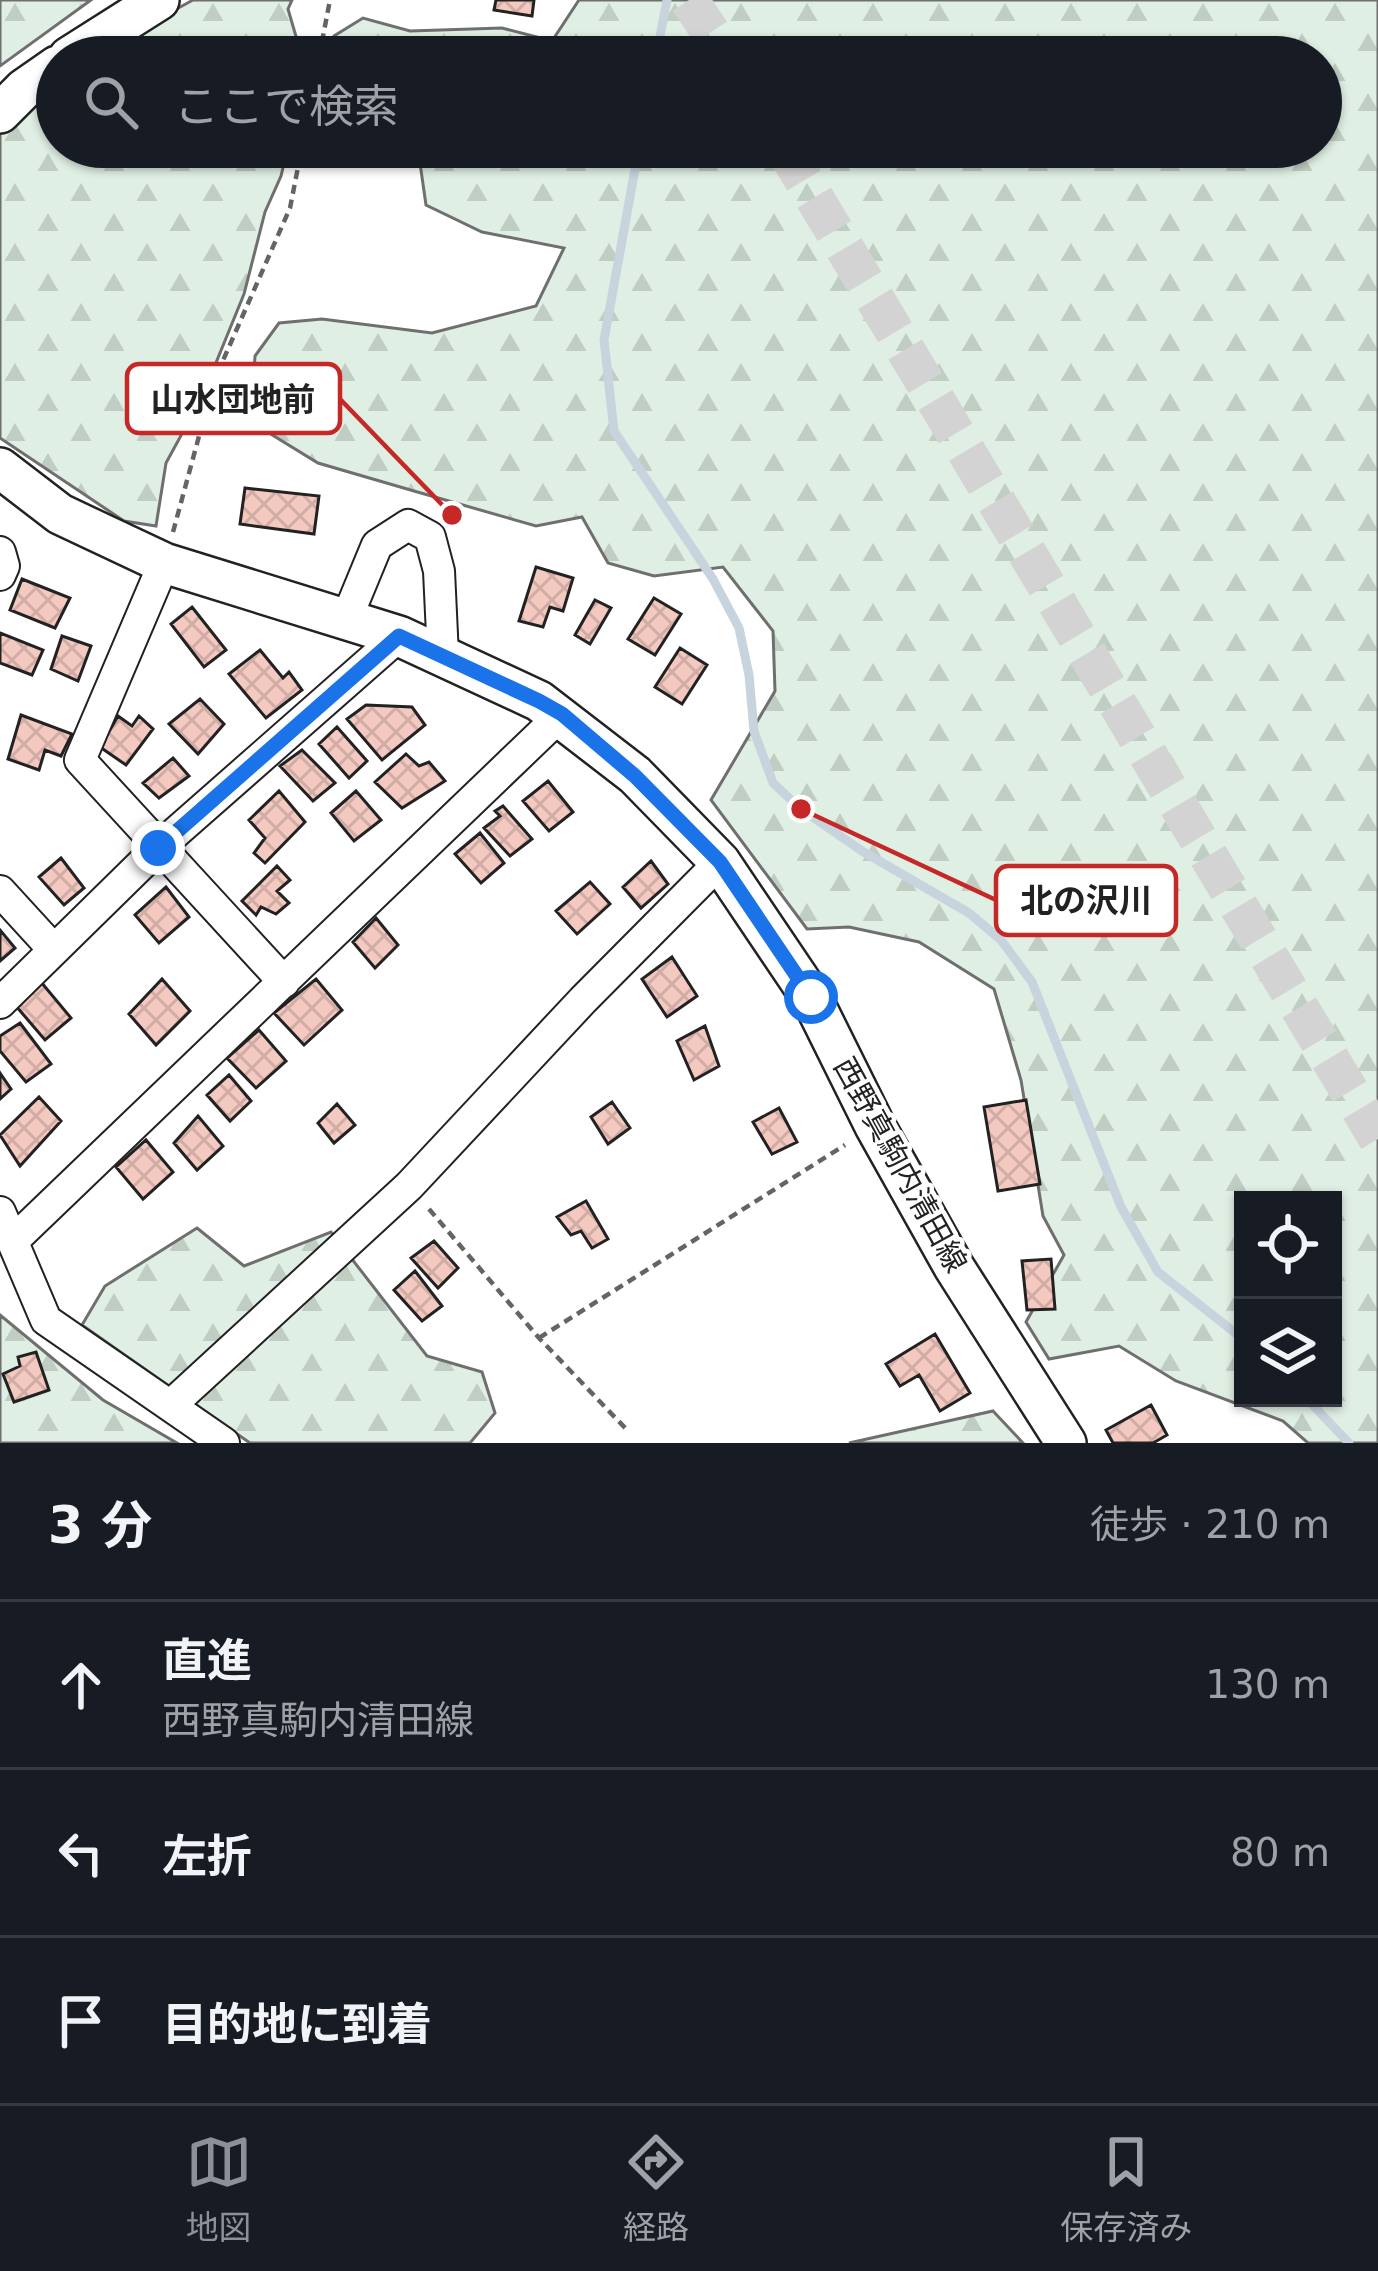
<!DOCTYPE html>
<html lang="ja">
<head>
<meta charset="utf-8">
<style>
	:root { --surface:#171b24; --page:#20242c; --text:#f1f3f6; --muted:#9ea1a6; --line:#363941; --accent:#8c9099 }
	body { margin:0; font-family:"DejaVu Sans","Noto Sans JP",sans-serif; background:var(--page); color:var(--text) }
	.controls { position:absolute; right:36px; bottom:36px; display:grid; overflow:hidden; border-radius:0px; box-shadow:0 3px 9px #0004 }
	.controls button { width:108px; height:108px; display:grid; place-items:center; padding:0; border:0; border-bottom:3px solid var(--line); background:var(--surface); color:var(--text); font:60px sans-serif }
	.stop { position:absolute; width:36px; height:36px; margin:-27px; border:9px solid #1a73e8; border-radius:50%; background:#fff }
	.stop.end { background:#1a73e8; border-color:#fff; box-shadow:0 3px 12px #0008 }
	.list { margin:0; padding:0; list-style:none }
	h2 { display:flex; justify-content:space-between; align-items:center; height:156px; margin:0; padding:0 48px; font-size:51px }
	h2 small { font-size:39px; font-weight:400; color:var(--muted) }
	.list li { display:grid; grid-template-columns:78px 1fr auto; gap:36px; align-items:center; box-sizing:border-box; height:168px; padding:0 48px; border-top:3px solid var(--line) }
	.list b { display:block; font-size:45px; white-space:nowrap }
	.list p { margin:0; font-size:39px; white-space:nowrap; color:var(--muted) }
	.list em { font-size:39px; font-style:normal; color:var(--muted) }
	.icon { flex:none; width:66px; height:66px; fill:none; stroke:currentColor; stroke-width:2; stroke-linecap:round; stroke-linejoin:round }
	.map { position:relative; flex:none; width:1378px; height:1443px; overflow:hidden }
	.search { position:absolute; background:var(--surface); box-shadow:0 3px 9px #0004; left:36px; right:36px; top:36px; height:132px; display:flex; align-items:center; gap:30px; box-sizing:border-box; padding:0 42px; border-radius:66px; color:var(--muted); font-size:45px }
	.sheet { height:660px; background:var(--surface) }
	nav { display:flex; justify-content:space-around; align-items:center; box-sizing:border-box; height:168px; border-top:3px solid var(--line); background:var(--surface); font-size:33px; color:var(--muted) }
	nav a { display:grid; justify-items:center; gap:6px }
	nav .on { color:var(--accent) }
	.map>svg:first-child { display:block }
	.forest { fill:url(#forest-firs); stroke:#6f6f6f; stroke-width:3; fill-rule:evenodd }
	.lines { fill:none; stroke-linecap:round; stroke-linejoin:round }
	.stream { stroke:#c7d3dd; stroke-width:9 }
	.building { fill:url(#building-cross-hatch); stroke:#222; stroke-width:3 }
	.major-tunnel { stroke:#d3d3d3; stroke-width:39; stroke-dasharray:39 20; stroke-linecap:butt }
	.minor-casing { stroke:#222; stroke-width:34 }
	.major-casing { stroke:#222; stroke-width:44 }
	.path { stroke:#646464; stroke-width:4.5; stroke-dasharray:9 6; stroke-linecap:butt }
	.minor { stroke:#fff; stroke-width:30 }
	.major { stroke:#fff; stroke-width:39 }
	.route { stroke:#1a73e8; stroke-width:15 }
	.labels { text-anchor:middle; stroke-width:9; stroke-linejoin:round; paint-order:stroke }
	.street-label { font-size:30px; fill:#222; stroke:#fff }
	.leader { fill:none; stroke:#c62828; stroke-width:4.5 }
	.callout-dot { fill:#c62828; stroke:#fff; stroke-width:4.5 }
	.callout { fill:#fff; stroke:#c62828; stroke-width:4.5 }
	.callout-label { font-size:33px; text-anchor:middle; font-weight:bold; fill:#222 }
</style>
</head>
<body>
<div class="map">
<svg width="1378" height="1443" viewBox="0 0 1378 1443">
	<defs>
		<pattern id="forest-firs" width="22" height="20" patternUnits="userSpaceOnUse" patternTransform="scale(3)"><rect width="22" height="20" fill="#e0efe3"/><path d="M5 1l3.5 6h-7zM16 11l3.5 6h-7z" fill="#c0cdc2"/></pattern>
		<pattern id="building-cross-hatch" width="8" height="8" patternUnits="userSpaceOnUse" patternTransform="scale(3)"><rect width="8" height="8" fill="#f3c9c0"/><path d="M0 0l8 8M0 8l8-8" fill="none" stroke="#d0aca5"/></pattern>
	</defs>
	<rect width="100%" height="100%" fill="#fff"/>
	<!-- forest -->
	<path class="forest" d="M0,0h91l-91,66z
		M193,0h99l-4,9 14,48h-213z
		M579,0h799v1443h-70l-25,-22 -107,-40 -57,-35 -70,13 -23,-37 38,-67 -21,-39 -22,-136 -27,-91 -75,-47 -70,-15 -42,2 -96,-129 64,-109 -2,-60 -50,-64 -69,9 -46,-13 -26,-46 -46,9 -122,-35 -96,-28 -67,-41 4,-66 24,-33 43,-4 110,14 104,-27 28,-58 -82,-16 -56,-27 -6,-42 -80,-16h981v-90h-991l4,-21 29,-18 47,13 92,-3 50,13zM1243,1200h90v198h-90z
		M57,81v66h231l-7,29 -16,36 -21,82 -42,103 -36,66 -10,63 -32,-5 -124,-83v-310z
		M197,1228l47,38 87,-34 96,124 55,16 13,41 -25,30h-220l-168,-118 23,-39z
		M0,1315l103,85 74,43h-177z
		M993,1411l30,32h-174z"/>
	<g class="lines">
		<!-- stream -->
		<path class="stream" d="M656,57l11,-57
			M639,147l-35,193 10,91 99,148 26,49 10,47 5,56 19,52 28,26 61,42 107,62 32,27 31,42 89,225 37,65 85,67
			M1306,1398l43,45"/>
	</g>
	<!-- building -->
	<path class="building" d="M496,0h38l-2,16 -38,-6z
		M245,488l74,8 -5,38 -74,-10z
		M536,567l37,11 -10,33 -13,-4 -7,20 -24,-6z
		M22,579l48,19 -15,30 -45,-18z
		M654,598l27,16 -26,41 -27,-16z
		M595,600l16,8 -21,36 -15,-9z
		M192,607l34,43 -22,17 -33,-43z
		M0,633l43,17 -11,25 -32,-12z
		M62,636l29,10 -13,35 -27,-12z
		M680,648l27,17 -25,39 -27,-17z
		M260,650l23,28 6,-6 13,18 -36,28 -37,-44z
		M200,699l24,25 -26,30 -29,-30z
		M366,705l46,2 13,18 -43,35 -35,-41z
		M21,715l51,19 -11,22 -16,-6 -6,20 -31,-11z
		M118,716l14,10 7,-10 14,13 -27,36 -26,-18z
		M337,727l30,34 -18,17 -30,-34z
		M302,750l33,33 -22,18 -33,-35z
		M406,754l13,12 10,-4 16,19 -43,27 -27,-26z
		M173,758l16,18 -30,22 -16,-15z
		M548,781l25,31 -24,19 -26,-30z
		M279,791l26,31 -40,41 -11,-10 11,-15 -16,-18z
		M356,791l25,29 -27,21 -23,-28z
		M503,806l29,33 -22,17 -26,-28 16,-12 -5,-5z
		M480,833l24,30 -23,20 -26,-29z
		M61,858l23,30 -20,17 -25,-28z
		M651,861l17,23 -27,24 -18,-21z
		M277,866l13,14 -13,11 12,12 -13,11 -15,-7 -5,8 -14,-14z
		M590,882l20,22 -33,30 -21,-23z
		M166,887l23,30 -30,26 -24,-28z
		M376,918l22,27 -23,23 -22,-26z
		M0,930l15,18 -15,13z
		M672,957l25,39 -30,21 -25,-38z
		M162,979l28,32 -34,34 -27,-31z
		M316,979l26,31 -38,35 -30,-32z
		M41,982l30,36 -26,22 -29,-34z
		M20,1023l31,41 -25,18 -26,-31v-15z
		M705,1026l14,40 -25,14 -17,-39z
		M259,1030l27,31 -30,27 -29,-30z
		M0,1073l11,16 -11,10z
		M229,1075l22,26 -21,20 -23,-26z
		M39,1097l22,24 -41,45 -20,-31z
		M1026,1100l14,84 -42,7 -14,-84z
		M612,1102l18,26 -22,16 -17,-27z
		M337,1104l18,21 -21,18 -16,-20z
		M779,1108l18,34 -25,12 -19,-32z
		M198,1116l25,30 -26,24 -23,-27z
		M146,1140l27,32 -30,27 -27,-32z
		M586,1201l22,38 -16,9 -11,-17 -10,4 -14,-18z
		M434,1241l24,27 -20,20 -27,-30z
		M1051,1259l4,50 -28,1 -5,-49z
		M415,1271l27,35 -20,15 -28,-31z
		M935,1334l35,59 -30,18 -21,-36 -19,11 -14,-22z
		M36,1352l13,38 -35,12 -11,-28 17,-8 -2,-9z
		M1151,1405l16,30 -14,8h-40l-7,-13z"/>
	<g class="lines">
		<!-- major-tunnel -->
		<path class="major-tunnel" d="M689,0l38,57
			M784,147l594,992"/>
		<defs>
			<path id="minor" d="M0,552l4,14 -4,9
				M164,563l-84,197 204,222
				M346,620l31,-75 31,-20 22,12 9,34 4,85
				M0,891l54,59
				M0,1003l158,-155 241,-212
				M0,1212l46,108 178,123
				M15,1239l547,-525
				M171,1405l238,-219 174,-186 137,-138"/>
			<path id="major" d="M69,57l90,-57
				M0,113l24,-24 33,-23
				M0,468l60,46 104,49 235,73 140,65 96,74 85,87 91,135 64,129 79,141 112,176"/>
		</defs>
		<!-- minor casing -->
		<use href="#minor" class="minor-casing"/>
		<!-- major casing -->
		<use href="#major" class="major-casing"/>
		<!-- path -->
		<path class="path" d="M319,57l11,-57
			M173,532l41,-151 76,-173 12,-61
			M429,1209l110,129 90,94
			M539,1338l306,-193"/>
		<!-- minor -->
		<use href="#minor" class="minor"/>
		<!-- major -->
		<use href="#major" class="major"/>
	</g>
	<g class="lines">
		<!-- route -->
		<path class="route" d="M158,848l241,-212 140,65 23,13 73,62 85,86 91,135"/>
	</g>
	<g class="labels">
		<!-- street labels -->
		<g class="street-label">
			<text transform="translate(900 1165) rotate(61)" y="10">西野真駒内清田線</text>
		</g>
	</g>
	<!-- callouts -->
	<path class="leader" d="M452 515L340 399M801 809L996 900"/>
	<g class="callout-dot">
		<circle cx="452" cy="515" r="12"/>
		<circle cx="801" cy="809" r="12"/>
	</g>
	<g class="callout">
		<rect x="127" y="364" width="213" height="69" rx="12"/>
		<rect x="996" y="866" width="180" height="69" rx="12"/>
	</g>
	<g class="callout-label">
		<text x="233" y="411">山水団地前</text>
		<text x="1086" y="912">北の沢川</text>
	</g>
</svg>
<div class="controls">
<button><svg class="icon" aria-label="locate" viewBox="0 0 24 24"><circle cx="12" cy="12" r="6"/><path d="M12 2v4M12 18v4M2 12h4M18 12h4"/></svg></button>
<button><svg class="icon" aria-label="layers" viewBox="0 0 24 24"><path d="M12 4l9 5-9 5-9-5zM3 14l9 5 9-5"/></svg></button>
</div>
<div class="stop" style="left:811px;top:997px"></div>
<div class="stop end" style="left:158px;top:848px"></div>
<div class="search"><svg class="icon" aria-label="search" viewBox="0 0 24 24"><circle cx="10" cy="10" r="6"/><path d="M15 15l6 6"/></svg>ここで検索</div>
</div>
<section class="sheet">
<h2>3 分<small>徒歩 · 210 m</small></h2>
<ul class="list">
<li><svg class="icon" aria-label="ahead" viewBox="0 0 24 24"><path d="M12 20V5M6 11l6-6 6 6"/></svg><div><b>直進</b><p>西野真駒内清田線</p></div><em>130 m</em></li>
<li><svg class="icon" aria-label="left" viewBox="0 0 24 24"><path d="M17 20v-9H6M10 6l-5 5 5 5"/></svg><div><b>左折</b></div><em>80 m</em></li>
<li><svg class="icon" aria-label="arrive" viewBox="0 0 24 24"><path d="M6 21V4h12l-3 4 3 4H6"/></svg><div><b>目的地に到着</b></div></li>
</ul>
</section>
<nav>
<a class="on"><svg class="icon" aria-label="map" viewBox="0 0 24 24"><path d="M3 6l6-2 6 2 6-2v14l-6 2-6-2-6 2zM9 4v14M15 6v14"/></svg>地図</a>
<a><svg class="icon" aria-label="directions" viewBox="0 0 24 24"><path d="M12 3l9 9-9 9-9-9zM9 14v-3h6M13 9l2 2-2 2"/></svg>経路</a>
<a><svg class="icon" aria-label="saved" viewBox="0 0 24 24"><path d="M7 4h10v16l-5-4-5 4z"/></svg>保存済み</a>
</nav>
</body>
</html>
